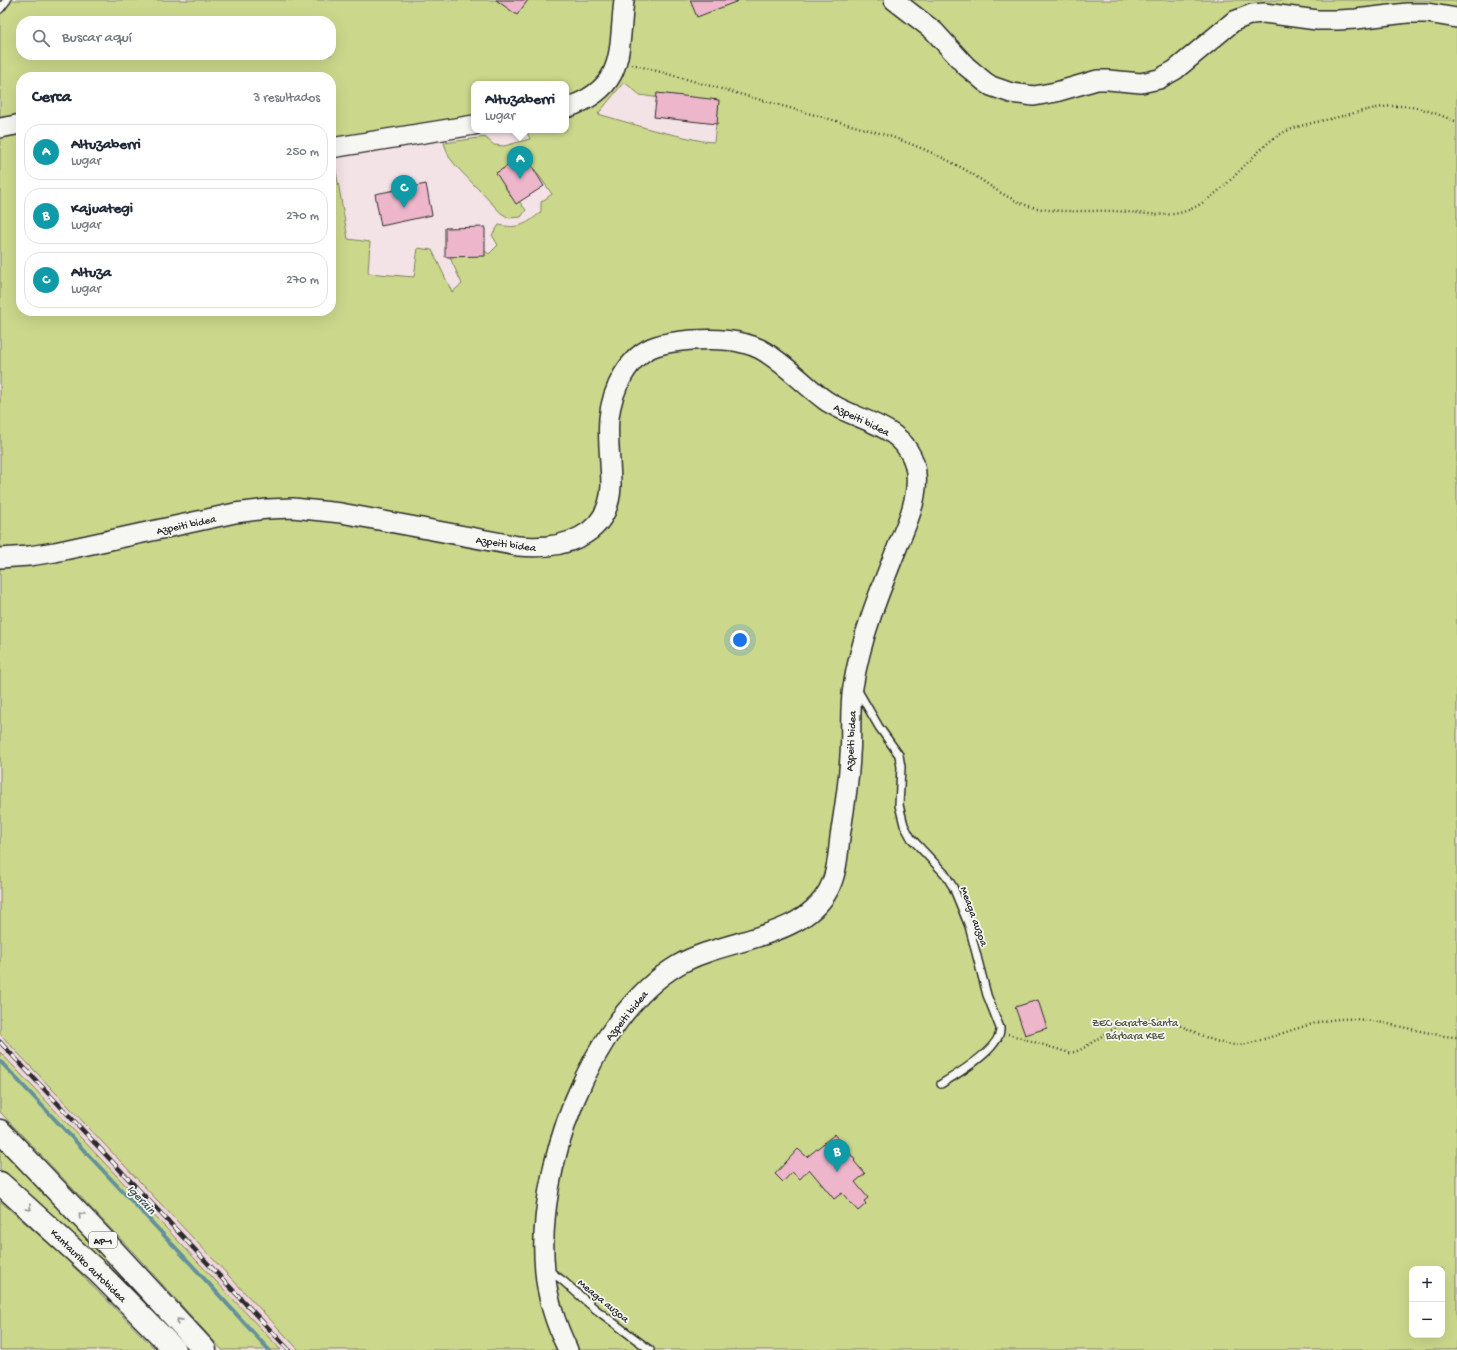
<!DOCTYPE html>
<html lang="es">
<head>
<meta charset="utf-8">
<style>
	:root { --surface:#fff; --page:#f2f2f3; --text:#1f2937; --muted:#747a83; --line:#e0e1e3; --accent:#7c3aed }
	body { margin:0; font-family:"Gochi Hand",sans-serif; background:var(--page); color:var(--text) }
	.controls { position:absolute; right:12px; bottom:12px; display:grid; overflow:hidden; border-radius:8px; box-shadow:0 4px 16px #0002 }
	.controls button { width:36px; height:36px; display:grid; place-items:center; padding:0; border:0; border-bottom:1px solid var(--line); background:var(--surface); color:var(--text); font:20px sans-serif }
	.you { position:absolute; left:740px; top:640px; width:14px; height:14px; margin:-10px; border:3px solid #fff; border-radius:50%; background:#1a73e8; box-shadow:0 0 0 6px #1a73e833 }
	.badge { display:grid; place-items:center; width:26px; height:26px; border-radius:50%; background:var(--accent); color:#fff; font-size:13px; font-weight:700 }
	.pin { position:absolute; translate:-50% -33px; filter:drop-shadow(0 1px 2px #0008) }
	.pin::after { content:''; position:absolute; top:21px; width:14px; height:12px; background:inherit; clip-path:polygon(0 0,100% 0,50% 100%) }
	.popup { position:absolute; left:471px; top:81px; width:98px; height:52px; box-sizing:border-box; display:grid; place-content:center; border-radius:8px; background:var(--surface); filter:drop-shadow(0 1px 3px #0005); font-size:13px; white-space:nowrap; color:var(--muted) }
	.popup b { font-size:15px; color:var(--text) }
	.popup::after { content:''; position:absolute; left:50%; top:100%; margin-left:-8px; border:8px solid transparent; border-top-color:var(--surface) }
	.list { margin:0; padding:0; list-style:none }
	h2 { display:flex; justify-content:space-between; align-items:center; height:52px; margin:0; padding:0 16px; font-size:17px }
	h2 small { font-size:13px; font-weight:400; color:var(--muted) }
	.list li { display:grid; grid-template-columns:26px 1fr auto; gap:12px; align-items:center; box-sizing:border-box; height:56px; margin:0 8px 8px; padding:0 8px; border:1px solid var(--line); border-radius:16px }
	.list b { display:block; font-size:15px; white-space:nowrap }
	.list p { margin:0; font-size:13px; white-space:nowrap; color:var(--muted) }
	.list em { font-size:13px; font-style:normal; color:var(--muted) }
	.icon { flex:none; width:22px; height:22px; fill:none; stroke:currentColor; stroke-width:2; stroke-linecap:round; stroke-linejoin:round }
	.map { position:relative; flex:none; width:1457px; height:1350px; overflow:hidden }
	.search { position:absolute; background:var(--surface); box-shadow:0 4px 16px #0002; left:16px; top:16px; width:320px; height:44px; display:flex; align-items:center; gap:10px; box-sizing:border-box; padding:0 14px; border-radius:16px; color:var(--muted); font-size:15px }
	.panel { position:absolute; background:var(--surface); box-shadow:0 4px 16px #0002; left:16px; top:72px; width:320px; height:244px; border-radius:16px }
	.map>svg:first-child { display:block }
	.built { fill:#f2d6de }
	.green { fill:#cbd88b; stroke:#7b825b; fill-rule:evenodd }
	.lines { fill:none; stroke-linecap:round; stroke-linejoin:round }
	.stream { stroke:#62909c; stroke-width:4 }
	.building { fill:#eeb6cb; stroke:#2b2b2b }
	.lane-casing { stroke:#2b2b2b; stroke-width:10 }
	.secondary-casing { stroke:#2b2b2b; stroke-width:22 }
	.highway-casing { stroke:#2b2b2b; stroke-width:25 }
	.path { stroke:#2b2b2b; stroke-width:2.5; stroke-dasharray:1 3; stroke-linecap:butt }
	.lane { stroke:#f6f6f2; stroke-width:7 }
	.secondary { stroke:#f6f6f2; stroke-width:19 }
	.highway { stroke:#f6f6f2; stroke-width:22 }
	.rail-casing { stroke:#2b2b2b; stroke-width:4.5 }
	.rail { stroke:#f6f6f2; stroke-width:3; stroke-dasharray:9; stroke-linecap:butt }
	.oneway { stroke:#90908e }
	.labels { text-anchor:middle; stroke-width:3.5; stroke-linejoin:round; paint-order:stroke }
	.shield { fill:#f6f6f2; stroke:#686867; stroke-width:1 }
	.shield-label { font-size:10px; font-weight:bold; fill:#2b2b2b }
	.street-label { font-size:11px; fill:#2b2b2b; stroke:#f6f6f2 }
	.park-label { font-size:11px; fill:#535643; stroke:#f6f6f2 }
	.water-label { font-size:12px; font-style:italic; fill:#42555a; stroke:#f6f6f2 }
</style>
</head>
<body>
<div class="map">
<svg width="1457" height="1350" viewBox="0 0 1457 1350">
	<rect width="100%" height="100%" fill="#f4e3e6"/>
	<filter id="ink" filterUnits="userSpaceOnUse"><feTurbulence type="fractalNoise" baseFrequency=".025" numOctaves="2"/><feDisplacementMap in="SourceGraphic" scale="8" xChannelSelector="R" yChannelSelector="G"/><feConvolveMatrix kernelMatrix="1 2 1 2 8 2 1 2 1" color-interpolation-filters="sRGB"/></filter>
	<g filter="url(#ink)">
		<!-- built -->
		<path class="built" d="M0,1034l164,174 135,142h-18l-144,-152 -137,-146z"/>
		<!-- green -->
		<path class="green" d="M0,0h1457v1350h-1158l-299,-316zM21,21h310v34h-310zM21,77h310v234h-310zM624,82l16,13 78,12 -4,35 -12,-1 -49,-11 -55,-16zM474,84h92v46h-40l4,9 -26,7 -10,-1 -9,-8 -41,6 5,14 8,10 44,46 8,5 12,-1 5,-7 -25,-31 27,-19 24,34 -11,8v10c-15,13 -23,17 -42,13l-7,10 6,10 -9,9 -8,-6 -33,5 14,31 -10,8 -20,-42 -14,-2 -4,29 -46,-4 2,-31 -22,-3 -16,-91 142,-23zM1412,1269h30v66h-30z
			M0,1052l281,298h-59l-89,-98 -133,-140z
			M0,1146l133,140 -3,2 -41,-40 -89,-79z
			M0,1201l64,56 92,93h-156z"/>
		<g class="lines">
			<!-- stream -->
			<path class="stream" d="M0,1061l190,202 79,87"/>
		</g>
		<!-- building -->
		<path class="building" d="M496,0h32l-11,15z
			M690,0h47l1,1 -41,16z
			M657,93l62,7 -2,24 -63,-7z
			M525,155l19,31 -28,18 -20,-31z
			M426,184l6,31 -51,11 -6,-32z
			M485,227v29l-40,1v-29z
			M1038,1000l9,28 -22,7 -10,-28z
			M835,1134l20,26 -1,1 11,13 -10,8 13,16 -4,3 2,3 -8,7 -16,-18 -8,6 -25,-30 -9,10 -8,-7 -9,10 -8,-8 23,-25 9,8z"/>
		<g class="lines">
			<defs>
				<path id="lane" d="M0,9l7,-9
					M857,689l22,38 20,28 2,12 -2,38 5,20 7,13 34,36 8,13 16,39 18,69 13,33c2,20 -44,47 -59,56
					M548,1270l14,10 32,28 56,42"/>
				<path id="secondary" d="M894,0l40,31 32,35 19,16 6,4 20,7 23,3 22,-4 41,-12h11l33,3 18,-4 16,-9 59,-49 18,-7 12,-1 53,7h21l18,-1 51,-6h20l30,5
					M566,108c60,-20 52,-55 58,-108
					M0,128l21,-4
					M331,148l143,-23
					M0,558l29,-2 26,-4 180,-39 32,-4 26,-1 48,5 177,33c43,4 91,-8 93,-60 0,-23 -4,-46 -2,-68 3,-28 19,-63 47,-72 12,-4 25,-5 37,-6 23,-1 46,-1 67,9 24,13 43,35 65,51 25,18 67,23 83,50 14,21 8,50 -1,73 -21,53 -45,107 -54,164 -4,23 -1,46 -3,68 -1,28 -6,55 -10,82 -2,18 -3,36 -11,52 -26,51 -105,49 -151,76 -89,53 -143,207 -133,306 2,27 11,54 23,79"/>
				<path id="highway" d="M0,1131l99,104 106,115
					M0,1183l98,89 77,78"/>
			</defs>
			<!-- lane casing -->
			<use href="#lane" class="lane-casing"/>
			<!-- secondary casing -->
			<use href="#secondary" class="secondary-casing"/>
			<!-- highway casing -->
			<use href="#highway" class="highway-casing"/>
			<!-- path -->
			<path class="path" d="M632,64l251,70c30,10 59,22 86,38 19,12 38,27 60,34 27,8 57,4 85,5 20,1 40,5 60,3 37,-5 67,-48 94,-71 18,-17 47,-20 70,-26 21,-5 43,-12 65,-11 19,1 37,9 54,16
				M1008,1034l62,19c12,-2 22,-11 32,-17 13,-9 29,-15 45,-17 31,-3 59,26 90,26 10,0 20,-4 30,-7 21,-6 51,-18 73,-19 26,-2 64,9 90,14 9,2 18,4 27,4"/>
			<!-- lane -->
			<use href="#lane" class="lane"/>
			<!-- secondary -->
			<use href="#secondary" class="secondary"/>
			<!-- highway -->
			<use href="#highway" class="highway"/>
			<defs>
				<path id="rail" d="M0,1042l289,308"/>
			</defs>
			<!-- rail casing -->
			<use href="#rail" class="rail-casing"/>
			<!-- rail -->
			<use href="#rail" class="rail"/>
		</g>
		<!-- one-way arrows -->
		<defs><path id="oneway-chevron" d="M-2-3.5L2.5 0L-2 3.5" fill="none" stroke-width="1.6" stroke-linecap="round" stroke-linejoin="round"/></defs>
		<g class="oneway">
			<use href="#oneway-chevron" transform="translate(29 1208) rotate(42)"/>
			<use href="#oneway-chevron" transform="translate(81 1215) rotate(-133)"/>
			<use href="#oneway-chevron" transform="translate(179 1321) rotate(-132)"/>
		</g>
	</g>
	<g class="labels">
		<!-- shield labels -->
		<rect class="shield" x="89" y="1232" width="28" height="16" rx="3"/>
		<g class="shield-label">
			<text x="103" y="1244">AP-1</text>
		</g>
		<!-- street labels -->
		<g class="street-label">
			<text transform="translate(862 419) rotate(26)" y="4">Azpeiti bidea</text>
			<text transform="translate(186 524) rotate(-12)" y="4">Azpeiti bidea</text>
			<text transform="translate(506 543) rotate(8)" y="4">Azpeiti bidea</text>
			<text transform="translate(850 741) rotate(-87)" y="4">Azpeiti bidea</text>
			<text transform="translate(975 916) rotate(70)" y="4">Meaga auzoa</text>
			<text transform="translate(626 1015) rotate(-51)" y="4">Azpeiti bidea</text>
			<text transform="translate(89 1265) rotate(44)" y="4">Kantauriko autobidea</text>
			<text transform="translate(604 1300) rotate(39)" y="4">Meaga auzoa</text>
		</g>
		<!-- park labels -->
		<g class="park-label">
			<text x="1135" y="1026">ZEC Garate-Santa<tspan x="1135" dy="13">Bárbara KBE</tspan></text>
		</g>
		<!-- water labels -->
		<g class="water-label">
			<text transform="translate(142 1199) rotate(47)" y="4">Igerain</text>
		</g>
	</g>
</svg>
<div class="controls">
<button>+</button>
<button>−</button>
</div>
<div class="you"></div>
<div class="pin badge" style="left:520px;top:179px;background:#0f9aa8">A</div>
<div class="popup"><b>Altuzaberri</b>Lugar</div>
<div class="pin badge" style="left:837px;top:1172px;background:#0f9aa8">B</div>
<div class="pin badge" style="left:404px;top:208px;background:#0f9aa8">C</div>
<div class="search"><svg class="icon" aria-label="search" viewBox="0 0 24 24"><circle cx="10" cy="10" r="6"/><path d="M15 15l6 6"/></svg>Buscar aquí</div>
<section class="panel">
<h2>Cerca<small>3 resultados</small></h2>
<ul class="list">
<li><span class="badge" style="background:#0f9aa8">A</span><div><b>Altuzaberri</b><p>Lugar</p></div><em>250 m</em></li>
<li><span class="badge" style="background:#0f9aa8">B</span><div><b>Kajuategi</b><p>Lugar</p></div><em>270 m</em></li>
<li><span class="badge" style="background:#0f9aa8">C</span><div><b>Altuza</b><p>Lugar</p></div><em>270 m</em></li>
</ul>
</section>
</div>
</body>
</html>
